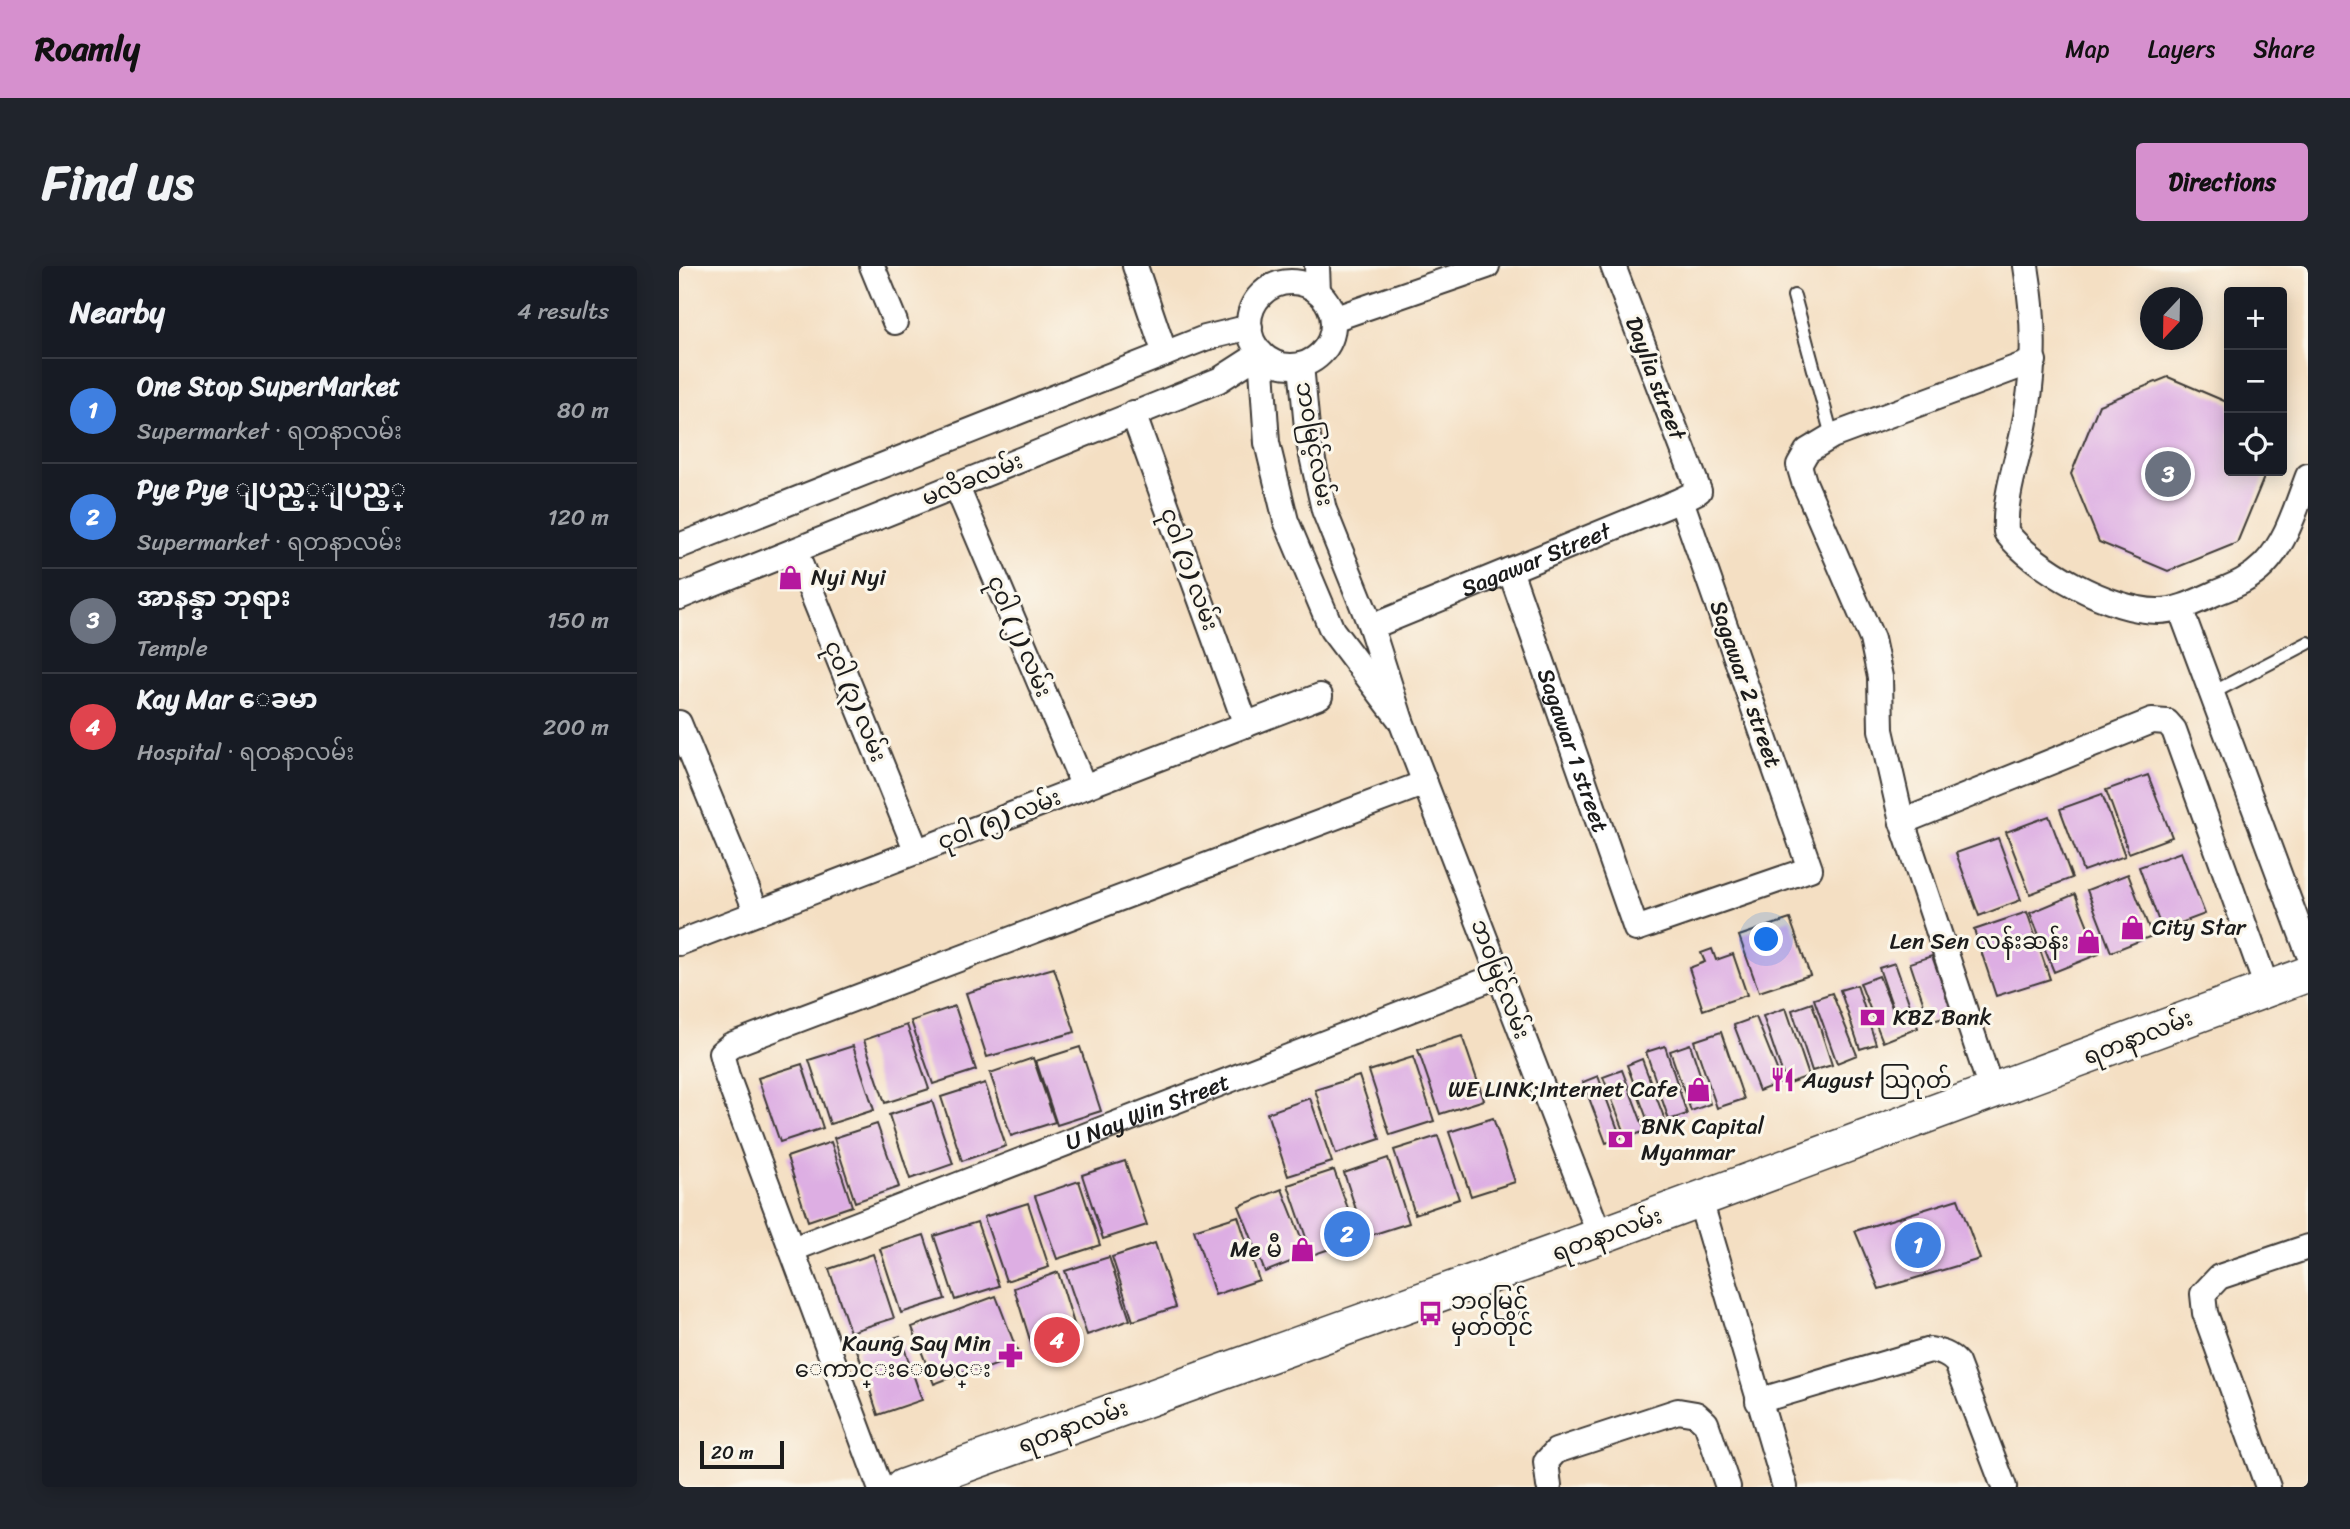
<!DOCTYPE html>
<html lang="en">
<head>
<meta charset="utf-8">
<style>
	:root { --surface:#171b24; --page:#20242c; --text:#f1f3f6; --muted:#9ea1a6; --line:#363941; --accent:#d690ce }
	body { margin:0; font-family:Sriracha,"Noto Sans Myanmar",sans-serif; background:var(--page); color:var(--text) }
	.controls { position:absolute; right:21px; top:21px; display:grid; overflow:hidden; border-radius:7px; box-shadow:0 4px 18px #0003 }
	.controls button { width:63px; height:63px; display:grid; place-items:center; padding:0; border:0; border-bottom:2px solid var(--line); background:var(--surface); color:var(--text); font:35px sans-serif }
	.compass { position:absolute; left:1461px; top:21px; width:63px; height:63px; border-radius:50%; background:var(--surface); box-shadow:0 4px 18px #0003; rotate:202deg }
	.scale { position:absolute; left:21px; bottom:18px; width:84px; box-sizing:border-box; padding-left:7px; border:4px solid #1c1c1c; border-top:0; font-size:19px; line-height:24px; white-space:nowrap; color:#1c1c1c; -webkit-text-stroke:5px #fbf7ec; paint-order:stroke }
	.you { position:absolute; left:1088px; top:674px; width:24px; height:24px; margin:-18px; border:5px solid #fff; border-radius:50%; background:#1a73e8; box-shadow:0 0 0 10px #1a73e833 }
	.badge { display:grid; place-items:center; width:46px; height:46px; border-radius:50%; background:var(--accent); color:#fff; font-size:23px; font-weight:700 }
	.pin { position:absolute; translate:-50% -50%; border:4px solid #fff; box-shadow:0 2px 7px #0006 }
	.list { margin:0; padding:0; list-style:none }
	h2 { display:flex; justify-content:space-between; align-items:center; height:91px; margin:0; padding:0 28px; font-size:30px }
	h2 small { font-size:23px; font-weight:400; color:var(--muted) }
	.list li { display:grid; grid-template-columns:46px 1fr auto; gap:21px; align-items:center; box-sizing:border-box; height:105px; padding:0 28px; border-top:2px solid var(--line) }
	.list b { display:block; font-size:26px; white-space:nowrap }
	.list p { margin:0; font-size:23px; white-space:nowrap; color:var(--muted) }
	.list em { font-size:23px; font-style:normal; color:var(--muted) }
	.icon { flex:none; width:38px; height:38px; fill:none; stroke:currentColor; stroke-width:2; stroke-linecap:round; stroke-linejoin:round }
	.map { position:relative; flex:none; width:1629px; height:1221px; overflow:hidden; border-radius:7px }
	header { display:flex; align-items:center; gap:42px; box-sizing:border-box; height:98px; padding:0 35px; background:var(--accent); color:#111 }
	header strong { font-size:33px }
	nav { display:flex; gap:38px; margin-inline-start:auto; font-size:24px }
	.intro { display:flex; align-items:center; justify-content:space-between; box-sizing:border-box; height:168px; padding:0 42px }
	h1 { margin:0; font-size:49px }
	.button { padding:18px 32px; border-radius:7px; background:var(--accent); color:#111; font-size:24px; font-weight:700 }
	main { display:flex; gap:42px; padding:0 42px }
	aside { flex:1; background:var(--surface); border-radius:7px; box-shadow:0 4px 18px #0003 }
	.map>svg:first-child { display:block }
	.building { fill:#ddaee3 }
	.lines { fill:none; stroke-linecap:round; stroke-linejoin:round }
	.service-casing { stroke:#3c3935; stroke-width:16 }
	.minor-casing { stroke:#3c3935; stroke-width:28 }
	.secondary-casing { stroke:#3c3935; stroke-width:38 }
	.service { stroke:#fff; stroke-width:12 }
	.minor { stroke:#fff; stroke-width:24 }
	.secondary { stroke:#fff; stroke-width:35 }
	.labels { text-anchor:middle; stroke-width:6; stroke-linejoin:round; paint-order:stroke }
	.street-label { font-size:23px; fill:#1c1c1c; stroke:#fbf7ec }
	.poi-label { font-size:23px; fill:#1c1c1c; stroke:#fbf7ec; text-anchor:start }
</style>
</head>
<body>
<header>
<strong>Roamly</strong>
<nav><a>Map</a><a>Layers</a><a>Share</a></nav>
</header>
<div class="intro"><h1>Find us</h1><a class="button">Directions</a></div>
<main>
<aside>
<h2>Nearby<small>4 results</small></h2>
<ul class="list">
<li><span class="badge" style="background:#3f7fe0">1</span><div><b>One Stop SuperMarket</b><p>Supermarket · ရတနာလမ်း</p></div><em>80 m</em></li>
<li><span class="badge" style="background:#3f7fe0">2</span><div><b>Pye Pye ျပည့္ျပည့္</b><p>Supermarket · ရတနာလမ်း</p></div><em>120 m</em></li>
<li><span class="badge" style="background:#6b7280">3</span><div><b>အာနန္ဒာ ဘုရား</b><p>Temple</p></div><em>150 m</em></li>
<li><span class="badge" style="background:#e0444e">4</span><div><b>Kay Mar ေခမာ</b><p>Hospital · ရတနာလမ်း</p></div><em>200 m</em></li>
</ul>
</aside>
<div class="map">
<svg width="1629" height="1221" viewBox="0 0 1629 1221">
	<rect width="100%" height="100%" fill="#fbf7ec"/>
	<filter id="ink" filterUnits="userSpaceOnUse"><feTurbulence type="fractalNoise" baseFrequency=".0143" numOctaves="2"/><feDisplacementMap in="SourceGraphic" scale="14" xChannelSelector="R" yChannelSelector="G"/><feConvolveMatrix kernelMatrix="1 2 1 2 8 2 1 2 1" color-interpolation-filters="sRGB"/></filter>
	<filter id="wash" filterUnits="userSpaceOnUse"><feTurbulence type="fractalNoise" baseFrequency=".00686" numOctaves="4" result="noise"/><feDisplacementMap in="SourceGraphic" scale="28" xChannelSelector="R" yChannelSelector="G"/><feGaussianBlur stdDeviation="1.57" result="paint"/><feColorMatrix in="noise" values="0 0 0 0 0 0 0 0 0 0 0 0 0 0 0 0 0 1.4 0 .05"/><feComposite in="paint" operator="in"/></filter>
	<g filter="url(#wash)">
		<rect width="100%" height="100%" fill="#f4dfc3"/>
		<g id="blocks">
			<!-- building -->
			<path class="building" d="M1489,111l61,26v68h35l1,4 -28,68 -69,28 -69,-29 -28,-68 28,-69z
				M1469,509l24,62 -43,16 -23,-63z
				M1423,528l23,62 -42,15 -23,-62z
				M1370,550l23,62 -42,16 -24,-62z
				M1319,572l23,62 -42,16 -23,-63z
				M1502,586l24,62 -43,16 -23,-63z
				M1449,608l24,62 -41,16 -24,-62z
				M1396,628l24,60 -45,18 -24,-59z
				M1348,646l23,67 -54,17 -22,-66z
				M1111,653l20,56 -51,17 -20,-56z
				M1033,683l4,11 17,-6 14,41 -44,15 -14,-42 16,-6 -4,-9z
				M1253,690l21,59 -23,7 -20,-59z
				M1216,697l23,65 -35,14 -23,-59 19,-7 19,46 -19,-54z
				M375,702l21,64 -88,25 -21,-64z
				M1178,719l19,59 -16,5 -20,-59z
				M1153,727l25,62 -20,8 -23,-64z
				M1133,737l20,62 -20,6 -20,-61z
				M276,740l21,64 -43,14 -22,-63z
				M1107,742l23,68 -23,8 -23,-68z
				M1077,751l26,65 -23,9 -25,-66z
				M228,759l22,64 -44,14 -21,-63z
				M1042,766l23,67 -27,9 -23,-67z
				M783,770l22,64 -44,14 -22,-64z
				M1011,778l20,60 -19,7 -21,-60z
				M174,780l21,64 -44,14 -21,-64z
				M986,780l22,68 -18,6 -23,-68z
				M401,781l21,64 -44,14 -21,-64z
				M734,791l21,64 -44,14 -21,-64z
				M354,792l22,64 -44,14 -21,-63z
				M963,793l23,61 -15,7 -23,-62z
				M123,798l21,64 -43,14 -22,-64z
				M943,804l23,61 -18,7 -24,-61z
				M680,810l21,63 -44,15 -21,-64z
				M919,810l23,62 -15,5 -23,-61z
				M306,817l21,63 -44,15 -21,-64z
				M631,832l22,64 -44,14 -21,-63z
				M253,835l21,63 -43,15 -21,-64z
				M814,852l22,64 -44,14 -22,-64z
				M198,858l22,63 -44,15 -21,-64z
				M759,870l21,63 -44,15 -21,-64z
				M152,876l21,64 -44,15 -21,-64z
				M709,892l21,65 -44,14 -21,-64z
				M446,895l22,64 -44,14 -21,-64z
				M655,904l25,69 -47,16 -24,-70z
				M400,915l21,64 -43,14 -22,-63z
				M603,923l26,66 -43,17 -26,-66z
				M1279,933l22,60 -101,30 -24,-58z
				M349,937l21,64 -43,14 -22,-64z
				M559,950l21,64 -44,15 -21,-65z
				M298,956l22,64 -44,14 -21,-64z
				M245,969l21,64 -44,14 -21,-64z
				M476,977l21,64 -43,14 -21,-64z
				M194,988l21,64 -44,14 -21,-63z
				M430,991l21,63 -43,15 -22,-64z
				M379,1006l20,65 -44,16 -20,-65z
				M317,1030l23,60 -42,16 -2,-4 -41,16 -22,-57z
				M221,1070l22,64 -44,15 -21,-65z"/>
		</g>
	</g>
	<g filter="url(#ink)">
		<use href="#blocks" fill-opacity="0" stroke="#3c3935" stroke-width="2"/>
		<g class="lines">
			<defs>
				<path id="service" d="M1115,30l38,140
					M1533,427l96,-50"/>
				<g id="minor">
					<path d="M193,0l23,56"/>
					<path d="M456,0l30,88"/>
					<path d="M638,0l1,26"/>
					<path d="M1347,0c10,60 9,111 -4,171 -7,31 -18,62 -16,95 28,37 105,79 152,79 21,0 41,-11 60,-19 18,-7 32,-13 46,-27 23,-24 32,-58 44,-89"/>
					<circle cx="612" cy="58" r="42"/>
					<path d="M654,53l154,-53"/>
					<path d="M622,99l7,73 16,72 47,117 30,94 199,515"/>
					<path d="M454,147l113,312"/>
					<path d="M277,219l128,302"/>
					<path d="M0,280l526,-208 45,-11"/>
					<path d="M116,285l122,301"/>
					<path id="s1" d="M831,304l126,359 174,-60 -129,-369"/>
					<path d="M0,331l540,-217 42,-27 6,90 19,78 46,109 69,91"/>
					<path d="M1501,342l128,344"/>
					<path id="s2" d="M692,361l310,-127 18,-9 -86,-225"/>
					<path d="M0,457l78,190"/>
					<path d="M1223,556l250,-101 15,1 7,8 93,258"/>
					<path d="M0,677l641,-247"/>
					<path d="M1313,826l-90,-270 -21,-92 -1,-53 -8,-38 -68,-157 -5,-17 8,-14 25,-15 202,-75"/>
					<path d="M1021,934l85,287"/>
					<path id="s3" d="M114,983l707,-274"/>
					<path d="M1079,1135l172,-51c11,2 19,4 27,13l47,124"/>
					<path d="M870,1220l-3,-24 10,-11 122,-40 18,3 10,9 22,64"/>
					<path d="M201,1221l-153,-411 -6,-23 10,-8 694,-262"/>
					<path d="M1589,1221l-63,-174 -2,-19 16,-17 89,-30"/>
				</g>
				<path id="secondary" d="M224,1221l697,-251 708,-262"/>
			</defs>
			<!-- service casing -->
			<use href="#service" class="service-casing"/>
			<!-- minor casing -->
			<use href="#minor" class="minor-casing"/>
			<!-- secondary casing -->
			<use href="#secondary" class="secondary-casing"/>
			<!-- service -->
			<use href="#service" class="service"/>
			<!-- minor -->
			<use href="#minor" class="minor"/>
			<!-- secondary -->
			<use href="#secondary" class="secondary"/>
		</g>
	</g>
	<!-- icons -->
	<defs>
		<symbol id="shop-bare" viewBox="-9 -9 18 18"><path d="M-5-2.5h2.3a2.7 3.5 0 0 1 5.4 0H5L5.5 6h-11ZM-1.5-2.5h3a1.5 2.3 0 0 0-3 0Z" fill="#b5179e" stroke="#fbf7ec" stroke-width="2.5" paint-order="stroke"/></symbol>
		<symbol id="bank-bare" viewBox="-9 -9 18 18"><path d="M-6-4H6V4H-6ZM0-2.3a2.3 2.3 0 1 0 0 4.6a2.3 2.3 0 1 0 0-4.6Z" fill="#b5179e" stroke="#fbf7ec" stroke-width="2.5" paint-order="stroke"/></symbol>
		<symbol id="restaurant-bare" viewBox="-9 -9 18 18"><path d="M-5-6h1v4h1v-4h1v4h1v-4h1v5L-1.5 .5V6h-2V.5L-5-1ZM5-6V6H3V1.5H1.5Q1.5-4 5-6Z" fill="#b5179e" stroke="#fbf7ec" stroke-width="2.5" paint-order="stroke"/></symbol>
		<symbol id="bus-bare" viewBox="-9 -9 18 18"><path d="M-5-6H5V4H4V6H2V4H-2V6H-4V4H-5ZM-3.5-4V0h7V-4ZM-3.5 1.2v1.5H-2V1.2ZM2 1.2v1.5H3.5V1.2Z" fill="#b5179e" stroke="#fbf7ec" stroke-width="2.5" paint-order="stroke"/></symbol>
		<symbol id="pharmacy-bare" viewBox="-9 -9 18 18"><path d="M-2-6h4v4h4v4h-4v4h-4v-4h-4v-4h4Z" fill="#b5179e" stroke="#fbf7ec" stroke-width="2.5" paint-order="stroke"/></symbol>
	</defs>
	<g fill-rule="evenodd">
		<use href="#shop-bare" x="94" y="294" width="35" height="35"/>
		<use href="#shop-bare" x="1436" y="644" width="35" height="35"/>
		<use href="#shop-bare" x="1392" y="658" width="35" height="35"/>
		<use href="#bank-bare" x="1176" y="734" width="35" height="35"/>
		<use href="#restaurant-bare" x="1086" y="796" width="35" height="35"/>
		<use href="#shop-bare" x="1002" y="806" width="35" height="35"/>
		<use href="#bank-bare" x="924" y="856" width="35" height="35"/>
		<use href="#shop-bare" x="606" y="966" width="35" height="35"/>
		<use href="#bus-bare" x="734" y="1030" width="35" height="35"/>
		<use href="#pharmacy-bare" x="314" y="1072" width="35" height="35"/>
	</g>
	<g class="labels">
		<!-- street labels -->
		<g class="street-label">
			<text transform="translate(977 112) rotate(69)" y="8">Daylia street</text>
			<text transform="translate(636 178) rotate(80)" y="8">ဘ၀မြင့်လမ်း</text>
			<text transform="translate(293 213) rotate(-22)" y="8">မလိခလမ်း</text>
			<text dy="8" stroke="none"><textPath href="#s2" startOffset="178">Sagawar Street</textPath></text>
			<text transform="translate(511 303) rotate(70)" y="8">ငုဝါ (၁) လမ်း</text>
			<text transform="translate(341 370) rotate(67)" y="8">ငုဝါ (၂) လမ်း</text>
			<text transform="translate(1067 418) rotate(71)" y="8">Sagawar 2 street</text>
			<text transform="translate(177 435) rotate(68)" y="8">ငုဝါ (၃) လမ်း</text>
			<text dy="8" stroke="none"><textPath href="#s1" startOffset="191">Sagawar 1 street</textPath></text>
			<text transform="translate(320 553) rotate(-21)" y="8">ငုဝါ (၅) လမ်း</text>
			<text transform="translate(822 713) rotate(69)" y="8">ဘ၀မြင့်လမ်း</text>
			<text transform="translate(1459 771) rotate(-21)" y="8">ရတနာလမ်း</text>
			<text dy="8" stroke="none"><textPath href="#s3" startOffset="380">U Nay Win Street</textPath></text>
			<text transform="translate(928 968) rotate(-20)" y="8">ရတနာလမ်း</text>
			<text transform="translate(394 1160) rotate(-20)" y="8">ရတနာလမ်း</text>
		</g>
		<!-- poi labels -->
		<g class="poi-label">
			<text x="132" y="319">Nyi Nyi</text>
			<text x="1473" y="669">City Star</text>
			<text x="1390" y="683" text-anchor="end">Len Sen လန်းဆန်း</text>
			<text x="1214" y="759">KBZ Bank</text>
			<text x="1123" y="822">August သြဂုတ်</text>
			<text x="999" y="831" text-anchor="end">WE LINK;Internet Cafe</text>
			<text x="962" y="868">BNK Capital<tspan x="962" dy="26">Myanmar</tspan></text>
			<text x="603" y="991" text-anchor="end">Me မီ</text>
			<text x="772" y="1043">ဘဝမြင့်<tspan x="772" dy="26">မှတ်တိုင်</tspan></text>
			<text x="312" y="1085" text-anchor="end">Kaung Say Min<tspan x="312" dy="26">ေကာင္းေစမင္း</tspan></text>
		</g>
	</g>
</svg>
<div class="controls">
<button>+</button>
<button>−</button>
<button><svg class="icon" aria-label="locate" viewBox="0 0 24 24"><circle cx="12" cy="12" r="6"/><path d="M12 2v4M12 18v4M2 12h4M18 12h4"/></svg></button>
</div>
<svg class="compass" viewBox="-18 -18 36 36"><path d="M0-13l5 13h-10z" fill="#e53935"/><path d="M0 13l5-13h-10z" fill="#9ea1a6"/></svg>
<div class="scale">20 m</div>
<div class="you"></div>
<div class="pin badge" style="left:1239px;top:979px;background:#3f7fe0">1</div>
<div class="pin badge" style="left:668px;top:968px;background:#3f7fe0">2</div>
<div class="pin badge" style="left:1489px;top:208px;background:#6b7280">3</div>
<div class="pin badge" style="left:378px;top:1074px;background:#e0444e">4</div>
</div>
</main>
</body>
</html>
